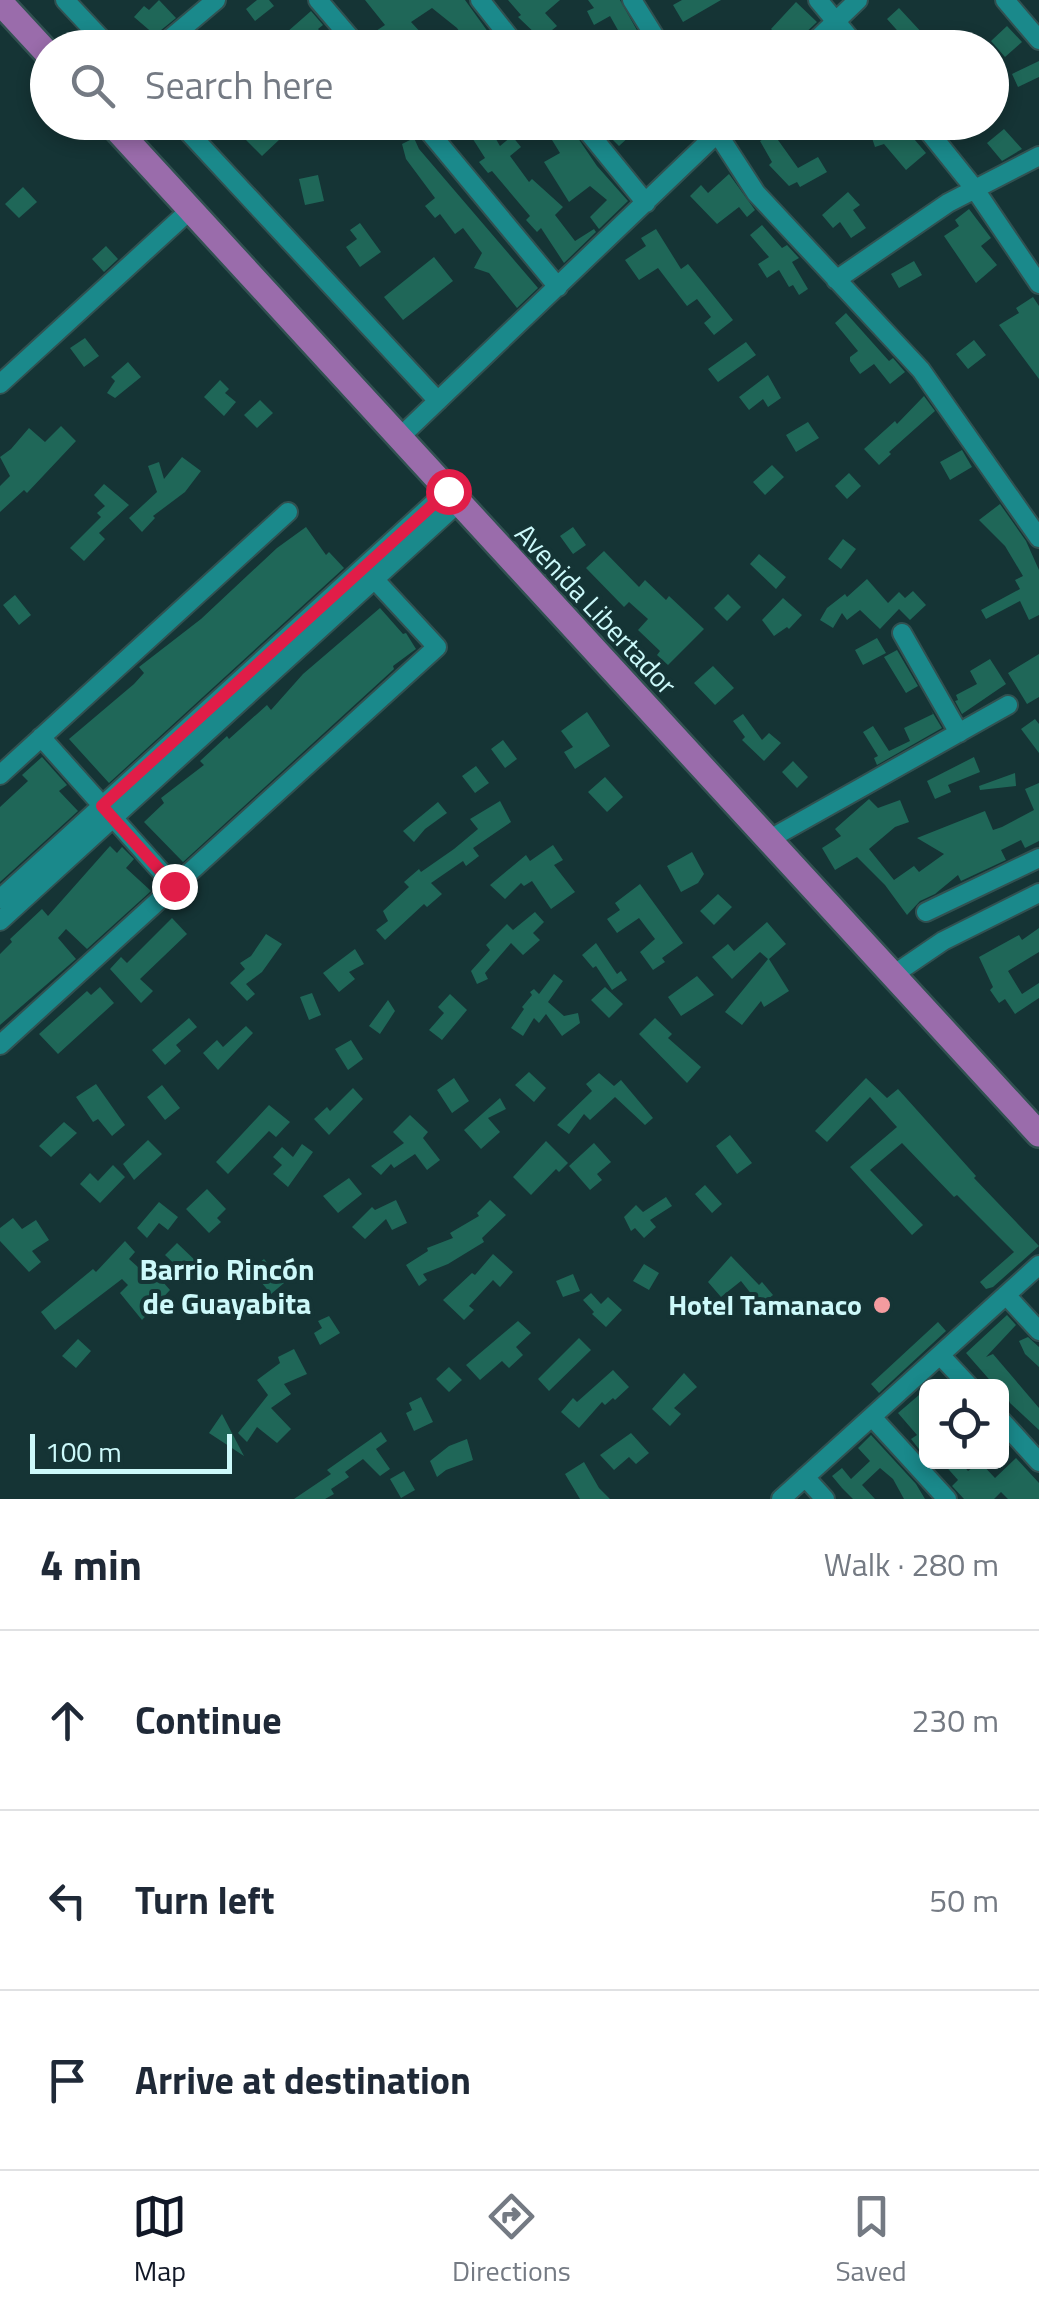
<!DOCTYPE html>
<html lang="en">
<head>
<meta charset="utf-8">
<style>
	:root { --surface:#fff; --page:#f2f2f3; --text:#1f2937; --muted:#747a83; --line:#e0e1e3; --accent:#111827 }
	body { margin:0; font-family:"Titillium Web",sans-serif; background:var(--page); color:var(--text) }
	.controls { position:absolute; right:30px; bottom:30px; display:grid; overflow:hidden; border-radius:15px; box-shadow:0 5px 15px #0003 }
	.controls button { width:90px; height:90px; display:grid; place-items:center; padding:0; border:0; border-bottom:2px solid var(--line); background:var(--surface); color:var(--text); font:50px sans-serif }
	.scale { position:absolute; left:30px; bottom:25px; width:202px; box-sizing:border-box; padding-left:10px; border:5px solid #ccf9fa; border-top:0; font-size:28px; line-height:35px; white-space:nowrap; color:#ccf9fa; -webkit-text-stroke:8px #153435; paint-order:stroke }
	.stop { position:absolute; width:30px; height:30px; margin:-22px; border:8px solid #e11d48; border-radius:50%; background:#fff }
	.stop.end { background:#e11d48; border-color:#fff; box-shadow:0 2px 10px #0008 }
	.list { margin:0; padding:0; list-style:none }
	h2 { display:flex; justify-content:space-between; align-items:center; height:130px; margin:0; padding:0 40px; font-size:42px }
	h2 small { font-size:32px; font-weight:400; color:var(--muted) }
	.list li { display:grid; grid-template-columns:65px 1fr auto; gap:30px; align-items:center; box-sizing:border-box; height:180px; padding:0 40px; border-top:2px solid var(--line) }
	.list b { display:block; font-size:38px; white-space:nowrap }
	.list em { font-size:32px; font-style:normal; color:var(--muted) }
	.icon { flex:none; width:55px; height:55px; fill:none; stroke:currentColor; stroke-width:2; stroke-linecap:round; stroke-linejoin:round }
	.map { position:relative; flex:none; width:1039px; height:1499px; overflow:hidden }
	.search { position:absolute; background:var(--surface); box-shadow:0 5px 15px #0003; left:30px; right:30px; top:30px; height:110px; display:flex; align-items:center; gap:25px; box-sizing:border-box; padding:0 35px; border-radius:55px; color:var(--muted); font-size:38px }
	.sheet { height:670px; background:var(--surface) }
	nav { display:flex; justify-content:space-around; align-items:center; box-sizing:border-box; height:140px; border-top:2px solid var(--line); background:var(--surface); font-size:28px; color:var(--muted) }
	nav a { display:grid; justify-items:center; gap:5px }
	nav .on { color:var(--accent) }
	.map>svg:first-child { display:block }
	.building { fill:#1f6758 }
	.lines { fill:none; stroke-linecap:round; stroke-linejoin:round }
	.minor-casing { stroke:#315151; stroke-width:22 }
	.highway-casing { stroke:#315151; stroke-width:30 }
	.minor { stroke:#1a898b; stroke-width:18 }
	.highway { stroke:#9a6cab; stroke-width:25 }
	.route { stroke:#e11d48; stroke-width:12 }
	.poi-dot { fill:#f49b9f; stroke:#153435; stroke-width:4 }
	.labels { text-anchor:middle; stroke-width:8; stroke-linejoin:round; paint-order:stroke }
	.street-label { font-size:28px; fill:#ccf9fa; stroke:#153435 }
	.poi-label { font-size:28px; font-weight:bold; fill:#ccf9fa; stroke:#153435; text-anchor:end }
	.neighbourhood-label { font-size:30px; font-weight:bold; fill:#ccf9fa; stroke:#153435 }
</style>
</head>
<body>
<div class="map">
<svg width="1039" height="1499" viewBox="0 0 1039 1499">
	<rect width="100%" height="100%" fill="#153435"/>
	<!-- building -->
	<path class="building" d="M159,0l17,18 -21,17 -21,-18 10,-11 5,4z
		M257,0h12l5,6 -19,15 -9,-12z
		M365,0h100l26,36 -20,12 -14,-20 -25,-20 -21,14 24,26h-35l-10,-11 -9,7 -8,-11 12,-8z
		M508,0h52l-15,13 12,13 -16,13 -23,-22 3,-2z
		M588,0h32l27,48h-19l-18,-32 -16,9 -7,-14 7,-3z
		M682,0h39l-38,22 -10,-17z
		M796,2l21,20 -18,17 -3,9h-5l-20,-19z
		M899,8l37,40h-23l-26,-29z
		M311,11l12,14 -5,4 18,19h-51l-7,-8z
		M1007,26l15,16 -17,15 -14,-16z
		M1039,61v16l-21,10 -6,-13z
		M462,122h24l14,24 12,-10 9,11 -11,9 19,26 3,-3 31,28 -8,8 20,26 19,-12 2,3 -32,31 -23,-35 -4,4 -11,-12 4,-4 -38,-45 -4,2 -9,-11 6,-4z
		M541,122h26l30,44 31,35 -29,28 -9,-12 17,-17 -17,-14 -21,16 -25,-40 16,-9z
		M620,122h25l-26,24 -12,-12z
		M895,122h14l3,9 -3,2 17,20 -20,17 -22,-26 -9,3 -5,-15z
		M264,123l16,16 -18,17 -16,-16z
		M1004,129l18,20 -20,12 -15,-18z
		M773,133l25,35 20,-11 9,15 -27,15 -3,-5 -8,4 -20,-21 3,-3 -12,-21z
		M414,138l5,11 119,139 -21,20 -28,-35 -15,-5 8,-15 -19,-25 -8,6 -15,-20 -5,4 -10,-12 10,-8 -29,-39 -4,-15z
		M729,174l26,36 -8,7 -8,-10 -22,17 -27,-28 11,-11 7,8z
		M318,175l6,26 -19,4 -6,-26z
		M23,187l14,15 -18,16 -14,-14z
		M848,192l12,13 -7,5 13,18 -15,10 -11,-16 -7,6 -11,-13z
		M969,209l22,29 -10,8 16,19 -21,18 -32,-47 15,-10 -4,-6z
		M360,223l21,29 -21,15 -14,-20 11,-8 -7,-9z
		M762,225l20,23 5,-3 12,13 -7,4 16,27 -9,6 -6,-10 -4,2 -10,-17 -12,8 -9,-14 11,-7 -19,-22z
		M656,229l25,40 7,-5 45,56 -19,15 -10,-12 7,-6 -14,-18 -10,7 -29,-38 -19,12 -14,-20 21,-14 -5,-8z
		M106,246l12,13 -14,13 -12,-13z
		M434,257l19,24 -50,39 -19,-23z
		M914,261l8,14 -23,13 -8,-14z
		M1033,297l6,9v73l-40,-54 20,-12 -3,-5z
		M846,313l43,48 4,-3 12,14 -15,12 -16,-20 -14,10 -10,-13v-4l8,-6 -23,-28z
		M85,338l14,18 -15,11 -14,-19z
		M974,340l12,15 -18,14 -12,-15z
		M746,342l10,13 -38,27 -10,-13z
		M128,362l13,15 -26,21 -8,-5 8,-12 -4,-4z
		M768,375l13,23 -13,9 -5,-8 -14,11 -10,-13z
		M220,380l9,9 -4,4 11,9 -12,14 -20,-19z
		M924,396l11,15 -46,41 2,2 -12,11 -15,-16 31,-28 2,3z
		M260,400l13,13 -16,15 -13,-13z
		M808,422l11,16 -23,14 -10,-17z
		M61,426l15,15 -49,52 -3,-3 -24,22v-26l10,-10 -10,-19 11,-8 18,-21 16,14z
		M962,450l10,17 -22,13 -10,-18z
		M182,457l19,14 -16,21 -32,24 2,2 -13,14 -13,-14 28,-26 -9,-26 11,-4 5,17z
		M772,465l12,12 -19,18 -12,-13z
		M849,473l12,13 -14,13 -12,-13z
		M104,484l25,21 -30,28 6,6 -21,22 -14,-13 31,-31 -4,-4 8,-7 -11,-11z
		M1000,504l26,37 13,29v45l-10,5 -9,-19 -34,18 -5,-9 39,-21 -5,-9 8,-4 -18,-30 -26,-26z
		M306,527l20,28 3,-3 15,16 -235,215 -40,-44 65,-55 10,-11 -5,-6 62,-48 76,-71z
		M573,527l13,18 -13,9 -13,-18z
		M843,539l13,10 -15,20 -13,-10z
		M604,551l35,36 6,-7 21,20 3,-4 35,33 -36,36 -11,-10 3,-4 -22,-21 10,-11 -19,-17 -5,5 -38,-39z
		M759,554l27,23 -10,12 -26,-25z
		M867,579l21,24 11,-11 6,6 8,-7 13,14 -16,15 -11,-11 -19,20 -20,-19 -13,10 -5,-7 -9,15 -13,-8 7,-12 18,-14 2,3z
		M728,594l13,13 -14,14 -13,-13z
		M15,595l16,20 -12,10 -16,-20z
		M783,598l19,17 -13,14 -2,-2 -13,9 -12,-16z
		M380,608l23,26 3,-1 10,16 -23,17 1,3 -211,193 -39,-40 20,-19 -3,-5 43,-33 -4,-4 27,-25 2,3 38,-34 4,5 32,-36z
		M877,638l9,15 -23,12 -8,-15z
		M897,650l21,36 -12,7 -22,-36z
		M1039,654v43l-12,7 -19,-31z
		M990,659l16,25 -44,30 -7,-13 3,-1 -2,-5 21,-11 -7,-13z
		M713,666l21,22 -19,17 -21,-22z
		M931,710l11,18 -65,37 -3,-7 4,-2 -15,-24 10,-6 16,25 21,-10 -6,-13 29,-14z
		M587,712l23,34 -35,23 -11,-17 9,-5 -12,-16z
		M743,714l19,26 7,-7 12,10 -17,18 -22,-21 3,-3 -12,-16z
		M1035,719l4,5v29l-18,-24z
		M503,740l14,19 -12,9 -14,-19z
		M42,757l25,28 -8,6 19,20 -78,71v-75l28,-26 -6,-6z
		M974,757l6,15 -32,13 3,7 -16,7 -8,-18z
		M793,761l15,16 -11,11 -15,-16z
		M476,766l13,17 -14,10 -13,-17z
		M1015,773l1,13 -36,4 -1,-4z
		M605,777l18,20 -16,15 -19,-20z
		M1039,783v58l-14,7 -4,-8 -20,10 5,10 -45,21 -3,-6 -23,19 -15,7 -13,14 -22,-30 -28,-28 -22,13 -13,-22 19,-12 -6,-7 34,-30 9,9 22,-8 9,22 -14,5 -26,22 25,31 20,-14 5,6 25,-18 -27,-16 68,-27 8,19 9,-3 32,-17 -9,-21z
		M500,801l11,21 -38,26 6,8 -13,10 -3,-5 -32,22 11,11 -15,13 -3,-3 -39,36 -9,-10 12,-9 -5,-10 26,-24 -5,-5 15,-13 2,3 33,-23 24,-20 -8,-10z
		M438,802l9,11 -22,16 -11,13 -11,-11z
		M553,845l10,15 -9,5 21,27 -24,17 -19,-28 -8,5 -3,-3 -16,16 -15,-14 36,-30 4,6z
		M110,846l7,7 5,-6 12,12 -8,9 25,23 -64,58 -21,-20 -8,9 18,21 -76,66v-71l12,-12 -2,-3 32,-30 6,7z
		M692,852l12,22 -6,9 -17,9 -14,-26z
		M640,884l43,59 -21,15 3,4 -12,8 -13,-18 15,-13 -16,-21 -22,15 -10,-14 13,-9 -5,-7z
		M718,894l14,13 -18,18 -14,-14z
		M535,912l9,10 -11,11 7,7 -17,15 -12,-12 -26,30 3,6 -11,5 -6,-13 19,-21 -4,-5 21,-21 6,6z
		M172,918l15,16 -47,45 13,12 -12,12 -31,-34 11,-12 6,6z
		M767,922l19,22 -17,15 20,32 -25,16 -3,-6 -19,24 -17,-13 43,-53 -8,-7 -28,27 -20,-22 16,-13 6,7z
		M1039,928v24l-31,19 14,23 17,-11v15l-24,16 -10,-15 -6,4 -9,-13 3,-3 -14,-30 40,-22 3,5z
		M266,934l16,10 -20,28 -16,12 9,10 -8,7 -17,-18 15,-14 -5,-6 11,-7z
		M596,943l21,31 4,-3 6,9 -15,10 -16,-24 -3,2 -11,-13z
		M355,949l9,15 -15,8 6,7 -16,13 -16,-19z
		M554,974l9,7 -15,21 16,14 14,-3 2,10 -18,13 -16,-22 -7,9 -5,-5 -11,18 -12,-8 13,-19 -2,-2 10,-12 -2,-3 4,-3 5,5z
		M697,976l17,19 -33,21 -13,-19z
		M100,987l14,16 -56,51 -19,-20 48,-43 4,4z
		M605,987l18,17 -14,14 -18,-18z
		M312,993l9,22 -12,5 -9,-23z
		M450,994l17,16 -25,30 -13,-10 15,-17 -6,-6z
		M388,1000l7,11 -15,23 -11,-8z
		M189,1018l8,9 -21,18 5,6 -16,14 -13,-15z
		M655,1018l17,16 -4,4 33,29 -14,16 -48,-49z
		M246,1026l7,7 -35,37 -15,-17 14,-13 6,7z
		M351,1040l12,19 -15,11 -13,-21z
		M529,1072l17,16 -12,14 -19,-17z
		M599,1073l15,13 7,-6 32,38 -8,7 -30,-28 -25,23 -6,-6 -15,20 -12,-9 35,-34 -6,-7z
		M454,1078l15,23 -17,12 -15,-23z
		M866,1078l21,20 11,-9 78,87 -2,2 65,68 -46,41 -7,2 -6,-7 34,-30 -57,-57 -3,2 -52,-54 -32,27 53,55 -11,10 -62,-68 47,-40 -27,-30 -43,45 -12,-11z
		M96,1084l29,41 -13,11 -14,-17 -5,3 -17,-25z
		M162,1085l18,23 -15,12 -18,-23z
		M353,1088l10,11 -34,36 -15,-16 13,-12 3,4z
		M500,1098l6,11 -18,9 12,14 -19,17 -17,-19z
		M269,1105l21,17 -14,15 -7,-6 -41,43 -12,-12z
		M410,1115l18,17 -5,6 17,22 -13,10 -12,-16 -21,14 -3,-4 -10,11 -10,-9 33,-23 -11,-11z
		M64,1122l13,11 -26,24 -12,-11z
		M730,1135l22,28 -15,11 -21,-28z
		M148,1140l14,14 -28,26 -11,-16z
		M546,1141l22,22 -9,9 -3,-3 -25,26 -18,-18z
		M594,1143l17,19 -14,12 5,6 -12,10 -21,-24z
		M302,1144l11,8 -25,35 -15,-13 9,-9 -9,-8 9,-10 11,10z
		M113,1165l12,12 -25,26 -20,-19 10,-11 8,8z
		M349,1178l13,16 -24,19 -15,-17z
		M705,1185l17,19 -10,9 -17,-19z
		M207,1189l19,20 -9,9 4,4 -12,11 -23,-24z
		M666,1197l6,9 -22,14 6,7 -12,11 -9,-10 -4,3 -7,-14 12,-12 7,7z
		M396,1200l11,23 -15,7 -6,-11 -21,20 -13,-12 20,-20 3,3z
		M490,1200l16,15 -24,23 2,4 -36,22 -25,10 4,6 -8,6 -13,-21 22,-14 -1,-3 26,-10 -3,-5 29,-17 -2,-3z
		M159,1202l19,15 -10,13 -9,-7 -12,15 -10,-10z
		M13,1218l9,11 14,-9 13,20 -17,11 9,11 -12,10 -29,-31v-13z
		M125,1241l10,11 -6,7 20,18 5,-5 16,18 -28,30 -22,-27 8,-8 -6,-6 -67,51 -14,-18 52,-43 3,3z
		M177,1243l22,21 -12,12 -22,-21z
		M493,1254l20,18 -13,15 -7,-7 -24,26 5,4 -10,10 -21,-20 29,-27 3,2z
		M731,1256l28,29 3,-3 11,13 -13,10 -19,-24 -20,16 -13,-15z
		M264,1259l20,24 -13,11 -20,-24z
		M644,1264l15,9 -10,17 -16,-9z
		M573,1274l7,17 -17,6 -7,-16z
		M591,1293l10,11 7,-7 14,13 -16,17 -14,-13 2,-2 -11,-12z
		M1007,1315l9,10 -30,32 7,-3 46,54v22l-29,-27 -8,-17h-7l-29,-33z
		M329,1316l11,17 -20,12 -6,-12 8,-5 -4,-7z
		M518,1321l13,12 -15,14 7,8 -14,13 -7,-7 -22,19 -14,-15z
		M938,1322l8,9 -67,62 -8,-9z
		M1028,1337l11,10v20l-14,-13 -6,-13z
		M579,1338l12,12 -42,41 -11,-12z
		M78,1339l13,12 -15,17 -14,-12z
		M294,1349l13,25 -23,10 7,10 -20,14 20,21 -14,14 -20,-16 -10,15 -9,-9 30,-38 -11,-15 23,-17 -2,-6z
		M449,1367l13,13 -13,12 -13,-13z
		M613,1370l16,17 -14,13 -2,-2 -8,7 -3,-3 -23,26 -18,-16 12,-14 4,4z
		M684,1373l13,14 -23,21 7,6 -11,12 -18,-17z
		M926,1389v69l-15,-19 6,-4 -19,-22z
		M421,1397l12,25 -19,9 -8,-18 6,-3 -3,-7z
		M222,1414l22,42 -35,-23z
		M381,1432l6,9 -11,8 14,20 -10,7 -17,-17 -18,13 4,5 -18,12 3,5 -9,5h-31l37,-25 -4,-4z
		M631,1433l18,20 -13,11 -7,-7 -15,13 -14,-15z
		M871,1435l45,49 9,15h-21l-11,-20 -13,-11 -18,17 13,14h-22l-11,-11 -10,-12 10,-8 9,11 19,-18 -12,-13z
		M467,1439l6,21 -27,10 -9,7 -7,-16 19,-15z
		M1016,1458l23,25v16h-31l-7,-7 -7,7h-30l-12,-13 6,-6 -16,-18h18l8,9 12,-9 15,16z
		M584,1462l15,26 11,11h-30l-15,-25z
		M404,1471l11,19 -14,8 -11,-19z"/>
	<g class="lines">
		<defs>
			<path id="minor" d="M65,0l45,48
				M318,0l41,48
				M480,0l38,48
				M632,0l30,48
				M818,0l40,48
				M1005,0l34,40
				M159,48l57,-48
				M808,48l50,-48
				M179,122l259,279
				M421,122l137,165
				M580,122l66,81
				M710,122l46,71 165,177 118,168
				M921,122l53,66 65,96
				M836,280l112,-77 91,-47
				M0,384l190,-174
				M399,438l330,-316
				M902,633l57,100
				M41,737l133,149
				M0,775l288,-263
				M768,840l240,-135
				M0,899l447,-408
				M926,912l113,-54
				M0,921l458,-418
				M893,975l50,-34 96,-48
				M0,1045l437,-398 -73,-79
				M1006,1295l33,36
				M940,1355l29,31
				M872,1417l75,82
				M1002,1421l37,41
				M805,1477l20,22
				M781,1499l258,-234"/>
			<path id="highway" d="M0,2l48,52
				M110,122l929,1012"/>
		</defs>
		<!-- minor casing -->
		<use href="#minor" class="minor-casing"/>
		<!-- highway casing -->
		<use href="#highway" class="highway-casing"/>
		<!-- minor -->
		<use href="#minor" class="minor"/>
		<!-- highway -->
		<use href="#highway" class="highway"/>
	</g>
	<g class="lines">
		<!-- route -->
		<path class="route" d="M174,886l-72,-80 346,-315"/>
	</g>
	<!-- markers -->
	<circle class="poi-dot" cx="882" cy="1305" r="10"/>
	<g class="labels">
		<!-- street labels -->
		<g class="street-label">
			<text transform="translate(596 609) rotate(47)" y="10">Avenida Libertador</text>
		</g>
		<!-- poi labels -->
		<g class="poi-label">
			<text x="862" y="1315">Hotel Tamanaco</text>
		</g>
		<!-- neighbourhood labels -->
		<g class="neighbourhood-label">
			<text x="227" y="1280">Barrio Rincón<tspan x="227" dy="34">de Guayabita</tspan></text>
		</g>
	</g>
</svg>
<div class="controls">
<button><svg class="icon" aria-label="locate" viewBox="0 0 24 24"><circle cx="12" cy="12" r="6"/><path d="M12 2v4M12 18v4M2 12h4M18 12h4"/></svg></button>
</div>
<div class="scale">100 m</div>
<div class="stop" style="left:448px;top:491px"></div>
<div class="stop end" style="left:174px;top:886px"></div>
<div class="search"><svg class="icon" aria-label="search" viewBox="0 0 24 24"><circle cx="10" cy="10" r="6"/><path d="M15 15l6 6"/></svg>Search here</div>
</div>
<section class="sheet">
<h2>4 min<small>Walk · 280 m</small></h2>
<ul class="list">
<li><svg class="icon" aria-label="ahead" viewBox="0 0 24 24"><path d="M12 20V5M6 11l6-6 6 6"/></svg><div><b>Continue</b></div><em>230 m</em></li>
<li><svg class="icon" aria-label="left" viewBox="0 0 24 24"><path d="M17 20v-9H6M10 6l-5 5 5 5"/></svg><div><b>Turn left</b></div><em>50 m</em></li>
<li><svg class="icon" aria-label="arrive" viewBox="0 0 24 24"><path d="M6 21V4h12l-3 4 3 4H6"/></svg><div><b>Arrive at destination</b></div></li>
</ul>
</section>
<nav>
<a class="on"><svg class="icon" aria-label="map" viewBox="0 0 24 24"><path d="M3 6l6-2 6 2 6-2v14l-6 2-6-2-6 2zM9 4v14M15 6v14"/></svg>Map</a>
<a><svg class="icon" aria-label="directions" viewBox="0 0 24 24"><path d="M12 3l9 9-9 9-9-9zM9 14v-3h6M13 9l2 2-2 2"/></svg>Directions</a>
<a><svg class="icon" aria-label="saved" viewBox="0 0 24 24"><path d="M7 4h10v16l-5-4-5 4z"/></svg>Saved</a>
</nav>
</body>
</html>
